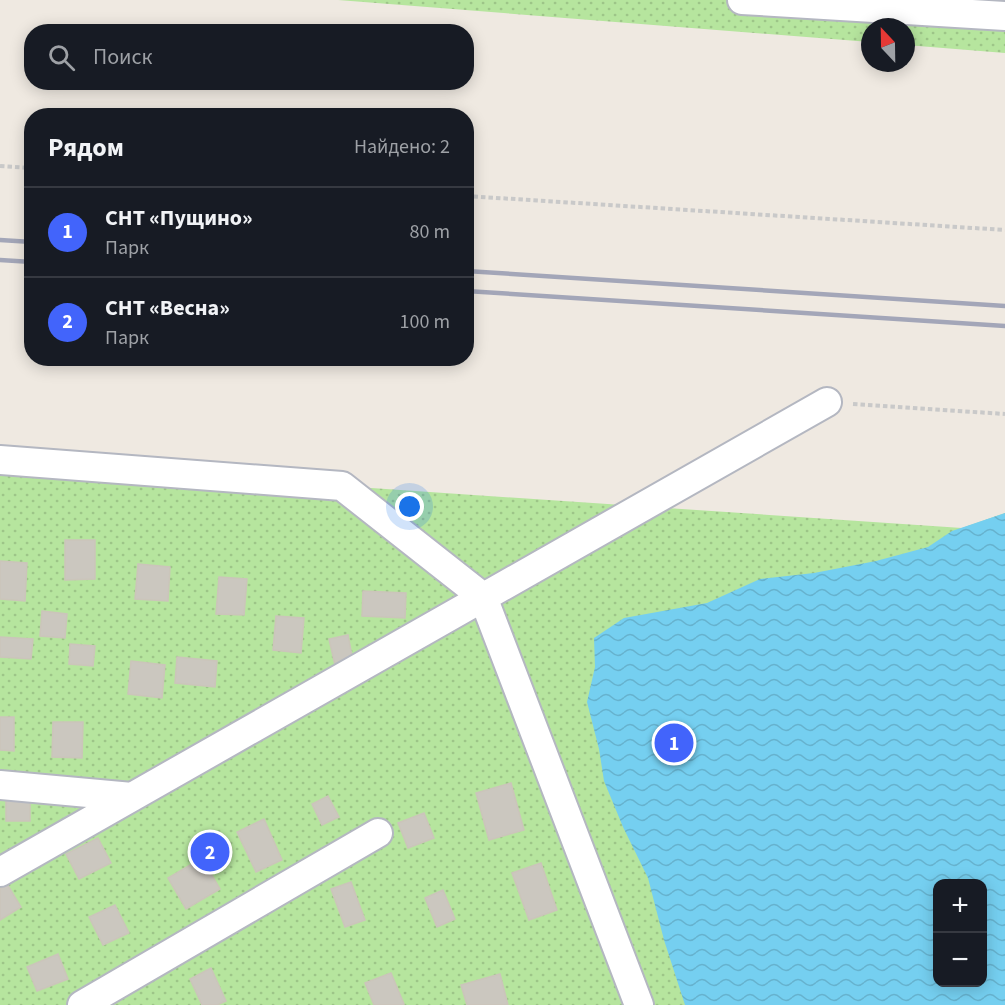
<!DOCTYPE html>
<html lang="ru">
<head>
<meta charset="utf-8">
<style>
	:root { --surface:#171b24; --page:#242831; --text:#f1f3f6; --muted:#9ea1a6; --line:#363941; --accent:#4264fb }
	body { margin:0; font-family:"Source Sans 3",sans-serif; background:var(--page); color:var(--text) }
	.controls { position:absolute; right:18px; bottom:18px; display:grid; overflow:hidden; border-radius:12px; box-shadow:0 3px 15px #0003 }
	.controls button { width:54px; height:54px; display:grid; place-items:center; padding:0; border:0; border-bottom:2px solid var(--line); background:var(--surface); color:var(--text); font:30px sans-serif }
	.compass { position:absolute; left:861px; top:18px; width:54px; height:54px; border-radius:50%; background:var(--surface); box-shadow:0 3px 15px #0003; rotate:338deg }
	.you { position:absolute; left:410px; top:507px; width:21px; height:21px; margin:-15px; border:4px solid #fff; border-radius:50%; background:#1a73e8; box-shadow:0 0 0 9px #1a73e833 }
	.badge { display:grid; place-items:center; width:39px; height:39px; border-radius:50%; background:var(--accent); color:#fff; font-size:20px; font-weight:700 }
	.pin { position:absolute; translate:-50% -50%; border:3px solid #fff; box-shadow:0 2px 6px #0006 }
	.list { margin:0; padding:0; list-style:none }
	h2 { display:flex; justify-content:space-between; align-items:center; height:78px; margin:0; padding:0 24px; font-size:26px }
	h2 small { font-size:20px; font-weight:400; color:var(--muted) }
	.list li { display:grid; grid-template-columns:39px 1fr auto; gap:18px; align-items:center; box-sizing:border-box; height:90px; padding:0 24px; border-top:2px solid var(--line) }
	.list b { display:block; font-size:22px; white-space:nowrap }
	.list p { margin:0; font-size:20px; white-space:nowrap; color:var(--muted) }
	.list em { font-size:20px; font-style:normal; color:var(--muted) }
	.icon { flex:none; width:33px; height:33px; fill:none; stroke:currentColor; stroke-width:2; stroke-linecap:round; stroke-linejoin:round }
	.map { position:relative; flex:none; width:1005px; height:1005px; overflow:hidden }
	.search { position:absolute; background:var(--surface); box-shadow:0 3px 15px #0003; left:24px; top:24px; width:450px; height:66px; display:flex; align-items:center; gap:15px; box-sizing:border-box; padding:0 21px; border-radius:24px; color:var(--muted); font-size:22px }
	.panel { position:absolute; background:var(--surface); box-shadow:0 3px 15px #0003; left:24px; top:108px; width:450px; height:258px; border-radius:24px }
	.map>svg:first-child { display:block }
	.garden { fill:url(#garden-dots); fill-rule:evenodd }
	.water { fill:url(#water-waves); fill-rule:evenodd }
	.building { fill:#cbc7bf; stroke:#cbc5ba; stroke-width:1.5 }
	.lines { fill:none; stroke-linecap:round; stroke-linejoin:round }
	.minor-casing { stroke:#b4b7c1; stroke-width:32 }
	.path { stroke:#c9c9c9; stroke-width:4; stroke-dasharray:4.5 3; stroke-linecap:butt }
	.minor { stroke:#fff; stroke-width:28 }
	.rail { stroke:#a3a6b8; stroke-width:4.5 }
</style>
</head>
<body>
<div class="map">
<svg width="1005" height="1005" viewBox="0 0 1005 1005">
	<defs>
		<pattern id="garden-dots" width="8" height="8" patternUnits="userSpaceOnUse" patternTransform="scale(1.5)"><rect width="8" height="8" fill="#b6e59e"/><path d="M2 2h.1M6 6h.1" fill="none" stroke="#9dc588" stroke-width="1.8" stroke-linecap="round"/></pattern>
		<pattern id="water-waves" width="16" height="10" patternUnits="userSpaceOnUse" patternTransform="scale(1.5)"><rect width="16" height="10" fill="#75cff0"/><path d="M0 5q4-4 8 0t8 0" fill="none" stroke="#66b2ce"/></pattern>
	</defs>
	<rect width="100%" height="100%" fill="#efe9e1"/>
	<!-- garden -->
	<path class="garden" d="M338,0h667v53l-99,-8v-18h-36v15z
		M0,460l342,26 620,42 43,-15v492h-1005zM938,884h44v98h-44z"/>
	<!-- water -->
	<path class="water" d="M1005,513v492h-320l-21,-65 -16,-62 -25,-51 -19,-46 -5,-32 -12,-47 8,-35 -1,-29 30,-20 83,-15 53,-24 54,-6 62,-12 52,-14 24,-16zM938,884h44v98h-44z"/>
	<!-- building -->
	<path class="building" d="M65,540h30v39l-30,1z
		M0,561l27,2 -2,38 -25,-2z
		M138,564l32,3 -2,34 -33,-2z
		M219,577l28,2 -3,36 -28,-1z
		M363,591l43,2 -1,25 -43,-2z
		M42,611l25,3 -2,24 -25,-2z
		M276,616l28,2 -3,35 -28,-3z
		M348,635l5,26 -18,4 -6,-26z
		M0,637l33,2 -2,20 -31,-2z
		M70,644l25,2 -2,20 -24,-2z
		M177,657l40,4 -2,26 -40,-4z
		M131,661l34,4 -3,33 -34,-4z
		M0,717h14v34l-14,-1z
		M53,722h30l-1,36 -30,-1z
		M511,783l13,47 -35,10 -13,-47z
		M30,792v29h-24v-28z
		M328,796l11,21 -17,8 -10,-21z
		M424,813l10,25 -26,10 -10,-25z
		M264,819l18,41 -26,12 -19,-40z
		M98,838l13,25 -32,16 -13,-25z
		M202,858l18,31 -34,20 -18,-31z
		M541,863l16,47 -28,10 -17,-47z
		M351,882l14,38 -20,7 -14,-38z
		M7,884l14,23 -21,13v-31z
		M443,890l12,29 -18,8 -12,-29z
		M115,905l14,28 -26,12 -14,-28z
		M58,954l10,25 -31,12 -10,-24z
		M211,968l15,33 -9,4h-15l-12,-26z
		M391,973l13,31 -3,1h-27l-9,-22z
		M500,974l8,31h-41l-6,-20z"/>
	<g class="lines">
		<defs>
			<path id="minor" d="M742,0l263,16
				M0,460l342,26 141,111 156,408
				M0,785l132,12
				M0,872l827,-470
				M82,1005l296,-172"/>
		</defs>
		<!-- minor casing -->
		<use href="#minor" class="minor-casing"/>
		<!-- path -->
		<path class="path" d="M0,166l32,2
			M466,196l539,34
			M853,404l152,10"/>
		<!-- minor -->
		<use href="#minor" class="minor"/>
		<!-- rail -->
		<path class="rail" d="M0,240l32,2
			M0,260l32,2
			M466,271l539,35
			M466,291l539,35"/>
	</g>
</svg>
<div class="controls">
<button>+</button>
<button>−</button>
</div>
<svg class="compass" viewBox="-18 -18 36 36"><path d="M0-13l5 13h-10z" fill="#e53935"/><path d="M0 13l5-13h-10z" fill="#9ea1a6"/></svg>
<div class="you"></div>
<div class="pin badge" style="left:674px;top:743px">1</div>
<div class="pin badge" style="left:210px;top:852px">2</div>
<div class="search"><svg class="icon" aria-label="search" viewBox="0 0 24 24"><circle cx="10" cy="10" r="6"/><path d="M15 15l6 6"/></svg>Поиск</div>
<section class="panel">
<h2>Рядом<small>Найдено: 2</small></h2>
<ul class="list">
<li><span class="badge">1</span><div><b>СНТ «Пущино»</b><p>Парк</p></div><em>80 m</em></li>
<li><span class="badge">2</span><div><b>СНТ «Весна»</b><p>Парк</p></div><em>100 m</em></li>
</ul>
</section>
</div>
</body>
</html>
